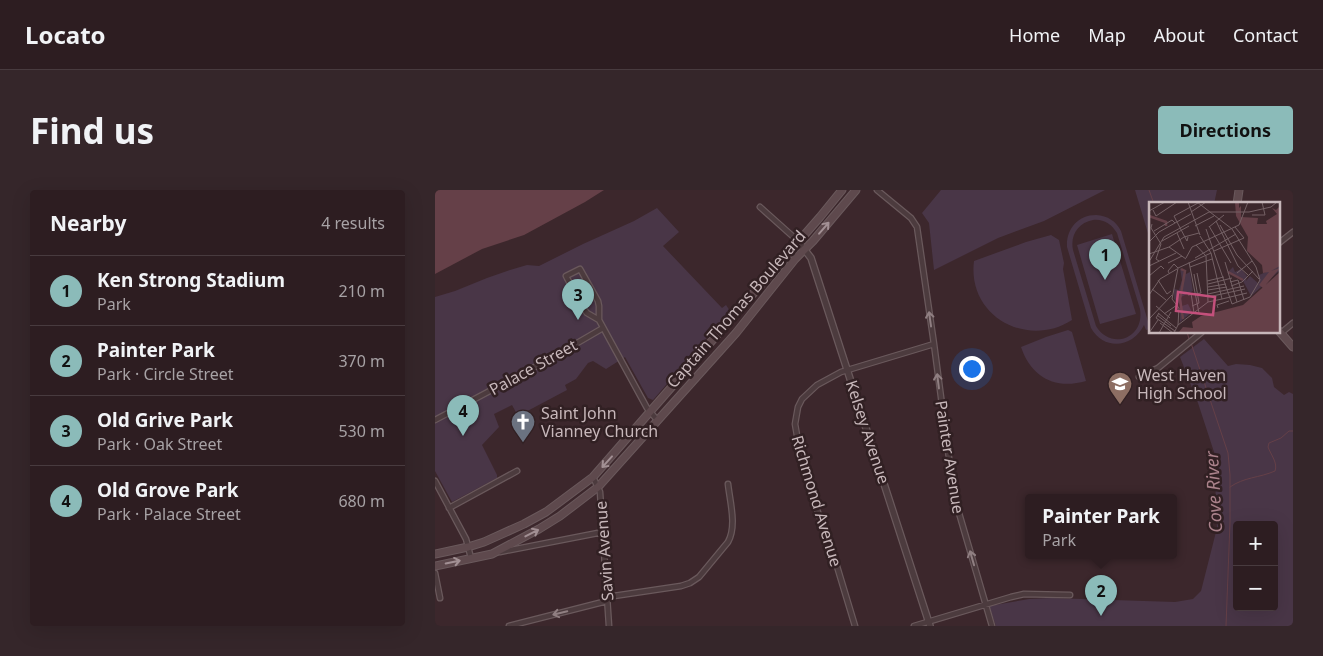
<!DOCTYPE html>
<html lang="en">
<head>
<meta charset="utf-8">
<style>
	:root { --surface:#2d1d21; --page:#35262a; --text:#f1f3f6; --muted:#a7a2a5; --line:#483b3f; --accent:#8bbbb9 }
	body { margin:0; font-family:"Noto Sans",sans-serif; background:var(--page); color:var(--text) }
	.controls { position:absolute; right:15px; bottom:15px; display:grid; overflow:hidden; border-radius:5px; box-shadow:0 5px 20px #0002 }
	.controls button { width:45px; height:45px; display:grid; place-items:center; padding:0; border:0; border-bottom:1px solid var(--line); background:var(--surface); color:var(--text); font:25px sans-serif }
	.you { position:absolute; left:536px; top:178px; width:18px; height:18px; margin:-12px; border:4px solid #fff; border-radius:50%; background:#1a73e8; box-shadow:0 0 0 8px #1a73e833 }
	.badge { display:grid; place-items:center; width:32px; height:32px; border-radius:50%; background:var(--accent); color:#111; font-size:16px; font-weight:700 }
	.pin { position:absolute; translate:-50% -41px; filter:drop-shadow(0 1px 2px #0008) }
	.pin::after { content:''; position:absolute; top:26px; width:18px; height:15px; background:inherit; clip-path:polygon(0 0,100% 0,50% 100%) }
	.popup { position:absolute; left:590px; top:304px; width:152px; height:65px; box-sizing:border-box; display:grid; place-content:center; border-radius:5px; background:var(--surface); filter:drop-shadow(0 1px 4px #0005); font-size:16px; white-space:nowrap; color:var(--muted) }
	.popup b { font-size:19px; color:var(--text) }
	.popup::after { content:''; position:absolute; left:50%; top:100%; margin-left:-10px; border:10px solid transparent; border-top-color:var(--surface) }
	.list { margin:0; padding:0; list-style:none }
	h2 { display:flex; justify-content:space-between; align-items:center; height:65px; margin:0; padding:0 20px; font-size:21px }
	h2 small { font-size:16px; font-weight:400; color:var(--muted) }
	.list li { display:grid; grid-template-columns:32px 1fr auto; gap:15px; align-items:center; box-sizing:border-box; height:70px; padding:0 20px; border-top:1px solid var(--line) }
	.list b { display:block; font-size:19px; white-space:nowrap }
	.list p { margin:0; font-size:16px; white-space:nowrap; color:var(--muted) }
	.list em { font-size:16px; font-style:normal; color:var(--muted) }
	.map { position:relative; flex:none; width:858px; height:436px; overflow:hidden; border-radius:5px }
	header { display:flex; align-items:center; gap:30px; box-sizing:border-box; height:70px; padding:0 25px; background:var(--surface); border-bottom:1px solid var(--line) }
	header strong { font-size:24px }
	nav { display:flex; gap:28px; margin-inline-start:auto; font-size:18px }
	.intro { display:flex; align-items:center; justify-content:space-between; box-sizing:border-box; height:120px; padding:0 30px }
	h1 { margin:0; font-size:35px }
	.button { padding:12px 22px; border-radius:5px; background:var(--accent); color:#111; font-size:18px; font-weight:700 }
	main { display:flex; gap:30px; padding:0 30px }
	aside { flex:1; background:var(--surface); border-radius:5px; box-shadow:0 5px 20px #0002 }
	.map>svg:first-child { display:block }
	.green { fill:#493647; fill-rule:evenodd }
	.water { fill:#654048 }
	.lines { fill:none; stroke-linecap:round; stroke-linejoin:round }
	.stream { stroke:#654048; stroke-width:1 }
	.minor-casing { stroke:#6a595c; stroke-width:7 }
	.tertiary-casing { stroke:#6a595c; stroke-width:8 }
	.secondary-casing { stroke:#6a595c; stroke-width:9 }
	.minor { stroke:#4c3b3e; stroke-width:4.5 }
	.tertiary { stroke:#4c3b3e; stroke-width:5.5 }
	.secondary { stroke:#5e494d; stroke-width:7 }
	.oneway { stroke:#a29094 }
	.oneway2 { stroke:#907f82 }
	.labels { text-anchor:middle; stroke-width:5; stroke-linejoin:round; paint-order:stroke }
	.street-label { font-size:16px; fill:#c7b7ba; stroke:#312023 }
	.poi-label { font-size:16px; fill:#c7b7ba; stroke:#312023; text-anchor:start }
	.water-label { font-size:18px; font-style:italic; fill:#ab828b; stroke:#312023 }
	.inset-river { fill:none; stroke:#654048; stroke-width:2.5 }
	.inset-road { fill:none; stroke:#746165; stroke-width:1 }
	.view { fill:#c4507c; fill-opacity:0.15; stroke:#c4507c; stroke-width:2.5 }
	.inset-edge { fill:none; stroke:#c7b7ba; stroke-width:2.5 }
</style>
</head>
<body>
<header>
<strong>Locato</strong>
<nav><a>Home</a><a>Map</a><a>About</a><a>Contact</a></nav>
</header>
<div class="intro"><h1>Find us</h1><a class="button">Directions</a></div>
<main>
<aside>
<h2>Nearby<small>4 results</small></h2>
<ul class="list">
<li><span class="badge">1</span><div><b>Ken Strong Stadium</b><p>Park</p></div><em>210 m</em></li>
<li><span class="badge">2</span><div><b>Painter Park</b><p>Park · Circle Street</p></div><em>370 m</em></li>
<li><span class="badge">3</span><div><b>Old Grive Park</b><p>Park · Oak Street</p></div><em>530 m</em></li>
<li><span class="badge">4</span><div><b>Old Grove Park</b><p>Park · Palace Street</p></div><em>680 m</em></li>
</ul>
</aside>
<div class="map">
<svg width="858" height="436" viewBox="0 0 858 436">
	<rect width="100%" height="100%" fill="#3c272c"/>
	<!-- green -->
	<path class="green" d="M506,0h164l-61,31 -46,17 -64,32 -5,-47 -7,-10z
		M700,0h82l-3,14h-63l-1,36z
		M222,18l22,24 -16,14 59,62 4,-3 4,6 -77,89 -5,-2 -23,-41 -19,12 -13,-8 -5,2 -12,16 -11,6 2,5 -49,26 -6,-11 -18,9 5,13 -17,18 15,30v3l-45,24 -17,-31v-174l20,-6 32,-13 23,-8 17,-5 12,1 44,-22 51,-23z
		M661,25c12,1 20,6 25,16l29,97v1l-4,1 -2,-5c-11,23 -40,26 -53,3l-24,-81c-1,-18 11,-32 29,-32zM658,30c11,-1 18,4 24,13l23,76c5,29 -29,42 -44,17l-23,-76c-3,-15 5,-27 20,-30z
		M677,44l24,80 -36,10 -23,-79z
		M616,45l8,5 5,23 -1,6 9,51c-45,29 -105,-4 -98,-59l52,-19z
		M633,140l4,2 14,49c-31,9 -55,-4 -65,-34l25,-10z
		M769,149l24,27 8,-2 14,1 12,3 10,10 2,9 10,8 5,-3 4,2v232h-297l-7,-20 40,-7 22,-1 124,4 18,-3 8,-8 16,-63 -3,-76 -16,-49 -18,-46zM802,335h37v82h-37z"/>
	<!-- water -->
	<path class="water" d="M0,0h169l-19,12 -61,33 -42,14 -47,25z"/>
	<g class="lines">
		<!-- stream -->
		<path class="stream" d="M714,0l5,14
			M752,142l2,7
			M756,153l37,110 2,22v47l-4,104
			M795,297c14,-10 29,-9 45,-16 3,-8 -4,-16 -7,-24l1,-4 12,-5 8,-7h4"/>
		<defs>
			<path id="minor" d="M442,0l34,28 6,9 17,117 20,152 38,130
				M325,17l38,34
				M844,53l14,-11
				M164,130v-14l-1,-5 -18,-32 -14,7 1,2 16,30 4,5 12,7 48,88 11,13
				M846,143l12,-10
				M704,187l19,-9 44,-36
				M0,230l113,-60 55,-32
				M158,287l7,15 9,134
				M0,291l31,58 5,19
				M14,318l68,-37
				M65,362l103,-20
				M0,383l5,25
				M172,407l74,-11 9,-3 9,-6 29,-35c9,-16 2,-40 0,-58
				M74,436l98,-25
				M420,436l-19,-63 -22,-62 -15,-54 -4,-23 3,-17 4,-8 15,-14 24,-13 93,-28
				M479,436l97,-29 13,-3 46,1"/>
			<path id="tertiary" d="M363,51l13,17 119,368"/>
			<path id="secondary" d="M802,14l2,-14
				M844,141l14,16
				M0,364l33,-7 16,-5 40,-18 22,-12 47,-35 227,-260 22,-27
				M0,376l57,-12 47,-25 21,-13 38,-29 138,-154 59,-74 18,-18 43,-51"/>
		</defs>
		<!-- minor casing -->
		<use href="#minor" class="minor-casing"/>
		<!-- tertiary casing -->
		<use href="#tertiary" class="tertiary-casing"/>
		<!-- secondary casing -->
		<use href="#secondary" class="secondary-casing"/>
		<!-- minor -->
		<use href="#minor" class="minor"/>
		<!-- tertiary -->
		<use href="#tertiary" class="tertiary"/>
		<!-- secondary -->
		<use href="#secondary" class="secondary"/>
	</g>
	<!-- one-way arrows -->
	<defs><path id="oneway-shaft" d="M-6 0H5M1.5-3L5.5 0L1.5 3" fill="none" stroke-width="1.6" stroke-linecap="round" stroke-linejoin="round" transform="scale(1.25)"/></defs>
	<g class="oneway">
		<use href="#oneway-shaft" transform="translate(389 38) rotate(-49)"/>
		<use href="#oneway-shaft" transform="translate(172 272) rotate(132)"/>
		<use href="#oneway-shaft" transform="translate(97 343) rotate(-27)"/>
		<use href="#oneway-shaft" transform="translate(18 372) rotate(-12)"/>
	</g>
	<g class="oneway2">
		<use href="#oneway-shaft" transform="translate(495 129) rotate(-98)"/>
		<use href="#oneway-shaft" transform="translate(503 191) rotate(-97)"/>
		<use href="#oneway-shaft" transform="translate(537 368) rotate(-106)"/>
		<use href="#oneway-shaft" transform="translate(125 423) rotate(166)"/>
	</g>
	<!-- icons -->
	<defs>
		<symbol id="school-pin" viewBox="-11 -11 22 30"><path d="M0 17L-7.5 6A9.5 9.5 0 1 1 7.5 6Z" fill="#8d6e63" stroke="#312023"/><path d="M0-5L7-2L0 1L-7-2ZM-4 1L0 2.5L4 1V4Q0 6-4 4Z" fill="#fff"/></symbol>
		<symbol id="church-pin" viewBox="-11 -11 22 30"><path d="M0 17L-7.5 6A9.5 9.5 0 1 1 7.5 6Z" fill="#6b7280" stroke="#312023"/><path d="M-1.2-6h2.4v3.5h3.3v2.4h-3.3V6h-2.4V-.1h-3.3v-2.4h3.3Z" fill="#fff"/></symbol>
	</defs>
	<g fill-rule="evenodd">
		<use href="#school-pin" x="671" y="180" width="28" height="38"/>
		<use href="#church-pin" x="74" y="218" width="28" height="38"/>
	</g>
	<g class="labels">
		<!-- street labels -->
		<g class="street-label">
			<text transform="translate(301 119) rotate(-49)" y="6">Captain Thomas Boulevard</text>
			<text transform="translate(98 177) rotate(-29)" y="6">Palace Street</text>
			<text transform="translate(433 242) rotate(72)" y="6">Kelsey Avenue</text>
			<text transform="translate(515 267) rotate(81)" y="6">Painter Avenue</text>
			<text transform="translate(382 311) rotate(73)" y="6">Richmond Avenue</text>
			<text transform="translate(169 361) rotate(-94)" y="6">Savin Avenue</text>
		</g>
		<!-- poi labels -->
		<g class="poi-label">
			<text x="702" y="191">West Haven<tspan x="702" dy="18">High School</tspan></text>
			<text x="106" y="229">Saint John<tspan x="106" dy="18">Vianney Church</tspan></text>
		</g>
		<!-- water labels -->
		<g class="water-label">
			<text transform="translate(779 302) rotate(-93)" y="6">Cove River</text>
		</g>
	</g>
	<!-- overview -->
	<g transform="translate(714 12)">
		<rect width="131" height="131" fill="#3c272c"/>
		<path d="M131,64v4l-29,26 -8,-15 -15,-9 5,-5 2,5 6,-3 6,7 -1,5 4,-5 9,8v-9zM31,66l6,6 4,-2 3,19 -12,6 1,9 6,-2 4,8 -12,10v-18l-6,-5v-10l5,1 3,-10z" fill="#493647"/>
		<path d="M86,0h4v6l2,-2v11l17,1 -1,6h10l-1,-3 11,-7 -5,-6 4,2 4,-4v60l-9,5 9,-3 -17,20 -4,-3 10,-13 -6,1 -1,-8 -15,-14 1,-14 -12,-21zM131,70v61h-102l5,-6 10,1 -1,-6 9,-6 42,-11z" fill="#654048"/>
		<path class="inset-river" d="M0,14l17,6v4M32,67l4,2 -5,28 3,20M79,70l15,8"/>
		<path class="inset-road" d="M39,0l12,33M48,0l35,27M4,8l3,6 21,-14M0,9l16,-9M42,10l15,-10M103,13h13l-3,-13M67,19l22,45 10,9M28,20l-3,-6 24,-13M28,20l10,19 1,-4M3,22l-1,4 10,16 -5,15 3,2M71,23l17,30 22,24M46,24l19,-10M60,24l22,37M60,25l15,-12M57,27l26,75 18,-7 10,-17 -4,-13 -24,-38M5,29l18,-11 3,3M28,31l7,16M13,39l27,-15M0,40l10,-10 32,-18M47,43l10,11 2,46M20,45l15,-10 15,-4M65,49l30,-13 -9,-11M0,52l20,-7 17,12M37,56l6,-11 47,-22 9,-23M46,56l41,-24M1,58l14,-23 45,-25h40l22,-5 6,-5M40,60l10,51M76,60l12,40M19,61l14,-7M0,64l27,-13M41,65l22,-8M20,71l-1,-2 6,-7 4,4M88,71l15,-12M0,74l12,-10 3,3M9,78l9,14 4,-3M58,79l17,-4M81,80l8,-2 6,20M59,82l24,-6M82,84l11,-4 11,-11M59,85l18,-3M3,87l14,11M59,88l19,-3M42,91l3,20M59,92l36,-8M0,93l11,-16 17,-10M39,93l13,-2 -4,-20M59,95l37,-8M73,97l25,-6M7,104l14,12M43,104l7,-3 -5,-29M69,106l-1,-3 12,-4M9,111l18,15M10,111l-3,5 19,13M15,112l13,-9M8,113l14,11M0,117l23,-24M11,121l13,10M29,123l1,-17 -7,-9 6,-31 33,-15M0,131l9,-13M10,131l12,-21M25,131l4,-8 30,-23 14,-3 -11,-46 -11,-17"/>
		<path class="view" d="M29,90l37,5 -2,18 -37,-4z"/>
		<rect width="131" height="131" class="inset-edge"/>
	</g>
</svg>
<div class="controls">
<button>+</button>
<button>−</button>
</div>
<div class="you"></div>
<div class="pin badge" style="left:670px;top:90px">1</div>
<div class="pin badge" style="left:666px;top:426px">2</div>
<div class="popup"><b>Painter Park</b>Park</div>
<div class="pin badge" style="left:143px;top:130px">3</div>
<div class="pin badge" style="left:28px;top:246px">4</div>
</div>
</main>
</body>
</html>
